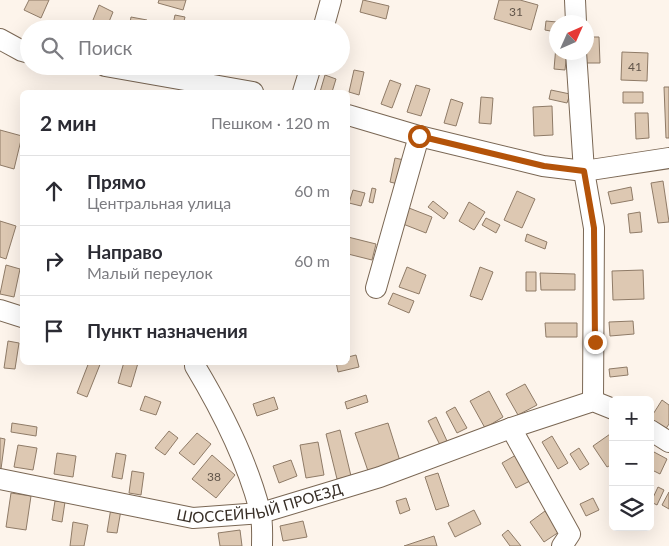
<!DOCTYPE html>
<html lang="ru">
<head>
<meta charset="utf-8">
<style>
	:root { --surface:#fff; --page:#f2f2f3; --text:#2b2b33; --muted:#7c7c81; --line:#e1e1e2 }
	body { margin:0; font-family:Lato,sans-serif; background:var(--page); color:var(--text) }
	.controls { position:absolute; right:15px; bottom:15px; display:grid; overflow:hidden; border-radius:8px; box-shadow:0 5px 20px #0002 }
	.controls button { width:45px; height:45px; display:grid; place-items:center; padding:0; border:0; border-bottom:1px solid var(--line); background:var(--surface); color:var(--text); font:25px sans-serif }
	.compass { position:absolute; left:549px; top:15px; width:45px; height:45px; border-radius:50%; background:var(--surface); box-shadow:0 5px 20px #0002; rotate:45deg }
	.stop { position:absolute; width:15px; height:15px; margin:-11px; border:4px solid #b45309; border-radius:50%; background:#fff }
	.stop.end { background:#b45309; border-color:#fff; box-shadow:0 1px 5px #0008 }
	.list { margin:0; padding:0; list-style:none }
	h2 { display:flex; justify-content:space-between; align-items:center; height:65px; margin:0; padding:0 20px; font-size:21px }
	h2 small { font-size:16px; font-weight:400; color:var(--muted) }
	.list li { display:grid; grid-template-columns:32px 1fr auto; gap:15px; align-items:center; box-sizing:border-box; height:70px; padding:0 20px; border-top:1px solid var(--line) }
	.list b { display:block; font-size:19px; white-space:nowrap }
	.list p { margin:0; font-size:16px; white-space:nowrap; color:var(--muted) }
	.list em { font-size:16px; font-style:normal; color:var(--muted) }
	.icon { flex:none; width:28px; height:28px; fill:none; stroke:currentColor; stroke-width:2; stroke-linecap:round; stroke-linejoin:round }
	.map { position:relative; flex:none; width:669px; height:546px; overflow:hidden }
	.search { position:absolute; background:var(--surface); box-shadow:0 5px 20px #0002; left:20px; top:20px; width:330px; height:55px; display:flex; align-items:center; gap:12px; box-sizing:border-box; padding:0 18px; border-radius:28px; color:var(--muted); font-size:19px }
	.panel { position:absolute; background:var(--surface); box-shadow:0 5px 20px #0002; left:20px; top:90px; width:330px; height:275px; border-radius:8px }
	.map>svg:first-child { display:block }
	.building { fill:#ddc8b2; stroke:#8f7b67 }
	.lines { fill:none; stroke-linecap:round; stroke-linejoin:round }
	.minor-casing { stroke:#7a6754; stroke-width:22 }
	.minor { stroke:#fff; stroke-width:20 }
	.route { stroke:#b45309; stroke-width:6 }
	.labels { text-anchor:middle; stroke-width:4.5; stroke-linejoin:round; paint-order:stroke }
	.number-label { font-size:12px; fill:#605449 }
	.street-label { font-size:15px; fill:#372e26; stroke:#fdf4eb }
</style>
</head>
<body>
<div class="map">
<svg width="669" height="546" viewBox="0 0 669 546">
	<rect width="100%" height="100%" fill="#fdf4eb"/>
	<!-- building -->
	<path class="building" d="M29,0h20l-8,18 -17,-8z
		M159,0h27l-3,10 -25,-7z
		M363,0l26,6 -3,13 -26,-7z
		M499,0h21l18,5 -7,25 -37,-11z
		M99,5l14,7 -7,17 -15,-4z
		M175,15l10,2 -3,12h-10z
		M131,17l16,3 -2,9h-16z
		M546,21l11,1 -1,10 -11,-2z
		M586,37h13l1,26h-14z
		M556,46v6h11l-2,18 -11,-1z
		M622,52l26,1 -1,28 -26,-1z
		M354,70l10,2 -5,23 -10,-3z
		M325,75l11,4 -4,13h-12z
		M390,80l11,4 -9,24 -11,-4z
		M416,85l14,4 -9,27 -14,-4z
		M664,87h5v51h-3z
		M551,90l19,4 -3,9 -18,-4z
		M623,92h20v11h-20z
		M481,97l12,1 -2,26 -12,-1z
		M451,99l12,4 -7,23 -12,-3z
		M552,106l1,29 -19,1 -1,-29z
		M635,113h13l1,25 -13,1z
		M0,130l22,6 -8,33 -14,-4z
		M395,158l9,2 -6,24 -8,-2z
		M663,181l6,41 -11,1 -7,-40z
		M631,187l2,13 -22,4 -3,-12z
		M372,188l4,1 -3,14 -4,-1z
		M353,190l12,3 -4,13 -12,-3z
		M517,191l18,8 -13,29 -18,-8z
		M433,201l15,12 -4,6 -16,-12z
		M469,202l16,10 -11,18 -15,-9z
		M409,208l23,9 -6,16 -23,-9z
		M640,212l2,20 -12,1 -2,-19z
		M486,218l14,7 -4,8 -14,-8z
		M0,221l16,5 -10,33 -6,-2z
		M527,234l20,8 -2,7 -20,-8z
		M348,237l28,7 -4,16 -24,-6z
		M6,265l14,4 -6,28 -14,-3z
		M407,267l19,8 -7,19 -20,-7z
		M480,267l13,5 -11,28 -12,-4z
		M643,270l1,29 -31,1 -1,-29z
		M526,272h10v19h-10z
		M540,273l35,1v16h-34z
		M393,293l21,8 -5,12 -21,-9z
		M633,321l1,13 -24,2 -1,-14z
		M545,323h32v14h-31z
		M8,341l11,2 -4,26 -11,-1z
		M356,355l3,12 -21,5 -2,-10h12v-5z
		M89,362h12l-14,35 -10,-4z
		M124,362l14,1 -7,24 -13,-4z
		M627,367l1,8 -18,2 -1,-8z
		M525,384l12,21 -19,10 -12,-21z
		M489,391l14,26 -18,11 -15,-27z
		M366,395l2,7 -21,7 -2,-7z
		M145,396l16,6 -5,13 -16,-5z
		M274,397l4,12 -21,7 -4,-12z
		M662,400l7,5v19l-4,6 -15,-11z
		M455,407l12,21 -10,5 -11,-21z
		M436,417l11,24 -7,4 -12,-24z
		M12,423l25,4 -1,9 -25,-4z
		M388,423l12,38 -32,10 -13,-38z
		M340,430l11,46 -14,3 -11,-45z
		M169,431l9,7 -13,17 -10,-7z
		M613,432v32l-6,3 -14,-21z
		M197,433l14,11 -17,21 -15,-12z
		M552,436l16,27 -10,6 -16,-27z
		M0,438l5,1 -4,30 -1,-1z
		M318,442l6,33 -18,3 -6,-33z
		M18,445l19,3 -4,22 -19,-3z
		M579,448l10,16 -9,6 -10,-16z
		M654,452l13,7 -7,15 -10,-5v-9z
		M57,453l19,3 -3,21 -19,-3z
		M116,453l10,2 -4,24 -10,-2z
		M212,455l23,20 -19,23 -24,-19z
		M516,455l14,26 -14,7 -14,-25z
		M291,460l6,16 -18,7 -6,-17z
		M132,471l12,2 -3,22 -12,-2z
		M438,473l11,33 -13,4 -11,-33z
		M658,487l6,3 -7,15 -6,-3z
		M669,492v17l-7,-4z
		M11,493l20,3 -5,34 -20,-3z
		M406,498l4,12 -10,4 -4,-13z
		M593,498l6,12 -13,6 -6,-12z
		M55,501l10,1 -3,20 -10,-2z
		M111,508l10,2 -4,23 -10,-1z
		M474,510l7,14 -26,13 -7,-14z
		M545,511l14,21 -15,10 -14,-20z
		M303,521l4,16 -24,4 -3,-15z
		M73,522l15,3 -4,21h-14z
		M240,530l2,16h-22l-2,-13z
		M508,530l13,16h-11l-8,-11z
		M434,536l3,10h-33z"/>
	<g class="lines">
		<defs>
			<g id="minor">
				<path d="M575,0l1,22"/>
				<path d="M323,29l8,-29"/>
				<path d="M0,39l22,12 7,2"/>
				<path d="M576,52l8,119 10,57 -1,173"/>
				<path d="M105,66l148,26"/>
				<path d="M303,92l8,-26"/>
				<path d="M348,115l71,21 124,30 41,5 85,-13"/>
				<path d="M376,288l43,-152"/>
				<path d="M0,310l22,7"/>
				<path d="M196,362l-1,4c27,45 52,94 65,145 3,11 2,24 2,35"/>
				<path d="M511,428l59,106 -8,12"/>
				<path d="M650,430l19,12"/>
				<path id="s1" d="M0,479l193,39 68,-5 119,-36 131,-49 82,-27 20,8"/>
			</g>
		</defs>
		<!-- minor casing -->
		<use href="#minor" class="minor-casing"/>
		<!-- minor -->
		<use href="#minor" class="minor"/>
	</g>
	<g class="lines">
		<!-- route -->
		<path class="route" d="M419,136l125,30 40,5 10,57 1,114"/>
	</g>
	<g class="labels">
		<!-- number labels -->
		<g class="number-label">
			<text x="516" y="16">31</text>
			<text x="635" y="71">41</text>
			<text x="214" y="481">38</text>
		</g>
		<!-- street labels -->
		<g class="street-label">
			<text dy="5" stroke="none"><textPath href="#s1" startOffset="265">ШОССЕЙНЫЙ ПРОЕЗД</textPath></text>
		</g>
	</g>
</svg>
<div class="controls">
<button>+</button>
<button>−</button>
<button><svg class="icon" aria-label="layers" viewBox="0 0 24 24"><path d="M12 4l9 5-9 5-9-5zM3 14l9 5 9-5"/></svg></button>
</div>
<svg class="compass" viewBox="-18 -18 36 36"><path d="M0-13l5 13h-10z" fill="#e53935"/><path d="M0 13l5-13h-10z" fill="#7c7c81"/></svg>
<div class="stop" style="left:419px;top:136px"></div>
<div class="stop end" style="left:595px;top:342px"></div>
<div class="search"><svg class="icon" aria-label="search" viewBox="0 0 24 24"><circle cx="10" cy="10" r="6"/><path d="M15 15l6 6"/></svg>Поиск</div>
<section class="panel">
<h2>2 мин<small>Пешком · 120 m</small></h2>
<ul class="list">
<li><svg class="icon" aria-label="ahead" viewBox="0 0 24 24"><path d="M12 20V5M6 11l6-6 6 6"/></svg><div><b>Прямо</b><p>Центральная улица</p></div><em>60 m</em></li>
<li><svg class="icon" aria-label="right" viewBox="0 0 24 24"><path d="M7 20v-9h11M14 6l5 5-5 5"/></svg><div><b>Направо</b><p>Малый переулок</p></div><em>60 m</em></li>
<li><svg class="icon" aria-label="arrive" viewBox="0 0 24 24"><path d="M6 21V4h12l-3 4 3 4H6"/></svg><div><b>Пункт назначения</b></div></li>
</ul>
</section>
</div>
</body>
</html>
